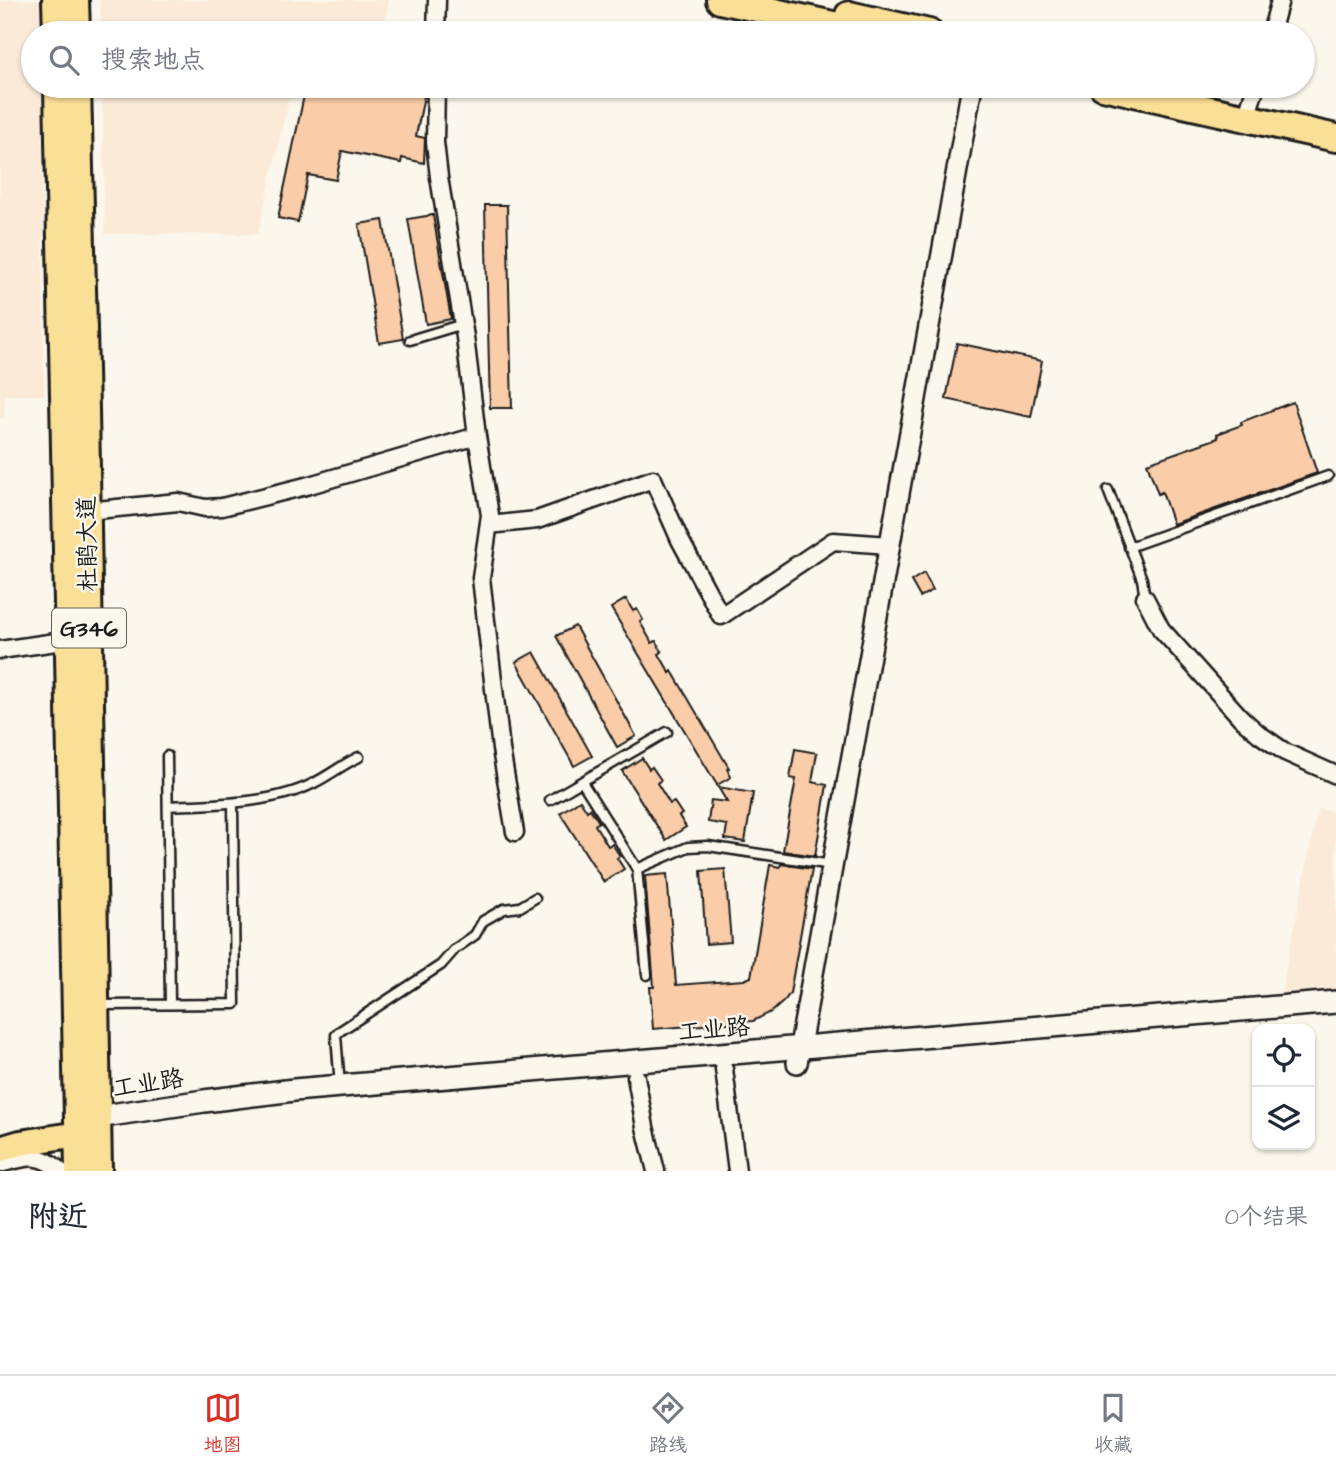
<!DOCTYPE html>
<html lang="zh">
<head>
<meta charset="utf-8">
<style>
	:root { --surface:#fff; --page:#f6f6f7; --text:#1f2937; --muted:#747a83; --line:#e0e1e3; --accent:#d93025 }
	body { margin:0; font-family:"Architects Daughter","LXGW WenKai TC",sans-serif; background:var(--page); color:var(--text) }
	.controls { position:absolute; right:21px; bottom:21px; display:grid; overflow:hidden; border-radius:14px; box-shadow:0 2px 5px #0004 }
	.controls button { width:63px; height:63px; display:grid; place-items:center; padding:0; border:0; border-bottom:2px solid var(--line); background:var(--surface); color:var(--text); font:35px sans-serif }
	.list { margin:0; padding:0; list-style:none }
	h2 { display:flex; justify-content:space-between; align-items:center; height:91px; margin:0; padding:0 28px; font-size:30px }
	h2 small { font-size:23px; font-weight:400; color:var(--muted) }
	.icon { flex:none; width:38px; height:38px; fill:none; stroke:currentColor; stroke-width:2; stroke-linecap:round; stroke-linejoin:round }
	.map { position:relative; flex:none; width:1336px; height:1171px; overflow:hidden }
	.search { position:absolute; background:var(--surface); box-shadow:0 2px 5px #0004; left:21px; right:21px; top:21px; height:77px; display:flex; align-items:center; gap:18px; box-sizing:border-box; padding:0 24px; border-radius:38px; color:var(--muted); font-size:26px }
	.sheet { height:203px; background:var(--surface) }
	nav { display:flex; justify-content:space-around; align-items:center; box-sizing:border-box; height:98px; border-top:2px solid var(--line); background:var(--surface); font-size:19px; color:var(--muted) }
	nav a { display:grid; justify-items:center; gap:4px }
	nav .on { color:var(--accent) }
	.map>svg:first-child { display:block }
	.built { fill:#fbead8 }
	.building { fill:#facca8; stroke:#1c1c1c; stroke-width:2 }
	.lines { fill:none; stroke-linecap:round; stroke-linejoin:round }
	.service-casing { stroke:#1c1c1c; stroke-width:13 }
	.minor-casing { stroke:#1c1c1c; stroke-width:21 }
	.tertiary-casing { stroke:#1c1c1c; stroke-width:24 }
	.secondary-casing { stroke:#1c1c1c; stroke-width:26 }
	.primary-casing { stroke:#1c1c1c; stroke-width:30 }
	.trunk-casing { stroke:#1c1c1c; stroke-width:32 }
	.service { stroke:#fbf7ec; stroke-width:8 }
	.minor { stroke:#fbf7ec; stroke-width:16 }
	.tertiary { stroke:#fbf7ec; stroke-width:19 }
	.secondary { stroke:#fbf7ec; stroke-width:21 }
	.primary { stroke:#fadf96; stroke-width:24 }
	.trunk { stroke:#fadf96; stroke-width:26 }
	.labels { text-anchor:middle; stroke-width:5; stroke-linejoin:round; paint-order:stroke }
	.shield { fill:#fbf7ec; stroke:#5f5e5a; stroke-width:2 }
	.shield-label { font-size:23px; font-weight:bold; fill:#1c1c1c }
	.street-label { font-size:24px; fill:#1c1c1c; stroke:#fbf7ec }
</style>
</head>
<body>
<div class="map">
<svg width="1336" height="1171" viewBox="0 0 1336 1171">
	<rect width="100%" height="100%" fill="#fbf7ec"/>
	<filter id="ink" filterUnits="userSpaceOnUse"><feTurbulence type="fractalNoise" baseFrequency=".0143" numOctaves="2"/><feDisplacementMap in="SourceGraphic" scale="14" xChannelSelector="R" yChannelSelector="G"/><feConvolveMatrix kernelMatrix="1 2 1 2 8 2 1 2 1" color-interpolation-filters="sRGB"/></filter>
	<g filter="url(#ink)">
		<!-- built -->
		<path class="built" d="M0,0h41v33h-8v53h9l2,309h-39l-1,23 -4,1z
			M100,0h289l-4,21 -11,-2 -3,14h-270z
			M102,86h190l-34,148h-153z
			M1336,805v185l-40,4 -15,-1 37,-184 15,2z"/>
		<!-- building -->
		<path class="building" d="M306,86h120l-10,50 9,2 -1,25 -22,-5 -1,5 -59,-12 -6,29 -28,-5 -10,47 -20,-4z
			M485,205h22l5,203h-22z
			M433,215l18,104 -25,5 -18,-105z
			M383,220l20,119 -24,4 -20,-119z
			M957,343l85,18 -11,56 -85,-18z
			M1293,402l24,71 -144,51 -11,-32 -4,2 -11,-31 71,-25 -1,-4 25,-9 -1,-3z
			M924,573l9,17 -13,7 -9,-16z
			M626,599l7,12 4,-2 6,11 -3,2 12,21 4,-2 6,11 -3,2 11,19 2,-2 57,97 -2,1 4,8 -14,8 -106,-177z
			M575,626l61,110 -19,11 -61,-111z
			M534,652l58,104 -18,10 -58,-104z
			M795,749l22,4 -5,29 15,3 -12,71 -32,-5 13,-72 -6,-1z
			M642,758l7,11 3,-2 9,13 -4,3 13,21 4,-2 8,12 -3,2 7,11 -20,13 -44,-69z
			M718,787l35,6 -8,49 -20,-3 2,-14 -19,-3 3,-22 16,2z
			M580,800l7,11 3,-2 9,13 -4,3 13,21 4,-2 8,12 -3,2 7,11 -20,13 -44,-69z
			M781,864l31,5 -22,124 -5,7 -12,11 -20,10 -100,8 -3,-42h4l-9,-111 22,-2 9,111 68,-5 7,-3 19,-112 10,2z
			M725,869l6,73 -25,2 -5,-73z"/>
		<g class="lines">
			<defs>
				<path id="service" d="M410,340l53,-16
					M1108,490l34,89 3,19
					M1129,547l199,-71
					M167,756l3,248
					M582,782l55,87
					M550,800l117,-68
					M168,806c43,-2 105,-2 144,-22 17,-8 31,-20 47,-27
					M647,975l-10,-106 51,-22 20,-1 124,19
					M100,1005l135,-1 -2,-201
					M340,1086l-4,-51 4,-4 101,-66 14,-16 20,-14 8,-14 21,-12 16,-2 15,-9"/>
				<path id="minor" d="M436,33l1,-33
					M1271,33l9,-33
					M436,86l-1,56 4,35 26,160 12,99 13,79 -9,63 20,171 14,83
					M1250,105l6,-19
					M87,511l91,-9 27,6 17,-1 84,-21 171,-50
					M489,525l48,-5 116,-41 27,61 41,76 112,-75 57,4
					M1145,598l16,31 80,89 18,16 26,18 51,23
					M0,650l70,-10
					M724,1069l13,102
					M636,1077l9,50 11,44
					M0,1164c25,-7 39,-13 60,7"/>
				<path id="tertiary" d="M797,1063l175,-977"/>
				<path id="secondary" d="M97,1117l107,-16 90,-11 1042,-88"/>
				<path id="primary" d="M0,1149l20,-6 78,-12"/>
				<path id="trunk" d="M56,0l1,33
					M75,0l1,33
					M720,0l149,33
					M849,15l80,18
					M58,86l21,1085
					M77,86l8,324 13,761
					M1103,86l233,52"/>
			</defs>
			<!-- service casing -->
			<use href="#service" class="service-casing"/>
			<!-- minor casing -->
			<use href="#minor" class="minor-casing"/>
			<!-- tertiary casing -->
			<use href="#tertiary" class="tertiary-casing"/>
			<!-- secondary casing -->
			<use href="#secondary" class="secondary-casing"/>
			<!-- primary casing -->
			<use href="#primary" class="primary-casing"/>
			<!-- trunk casing -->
			<use href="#trunk" class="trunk-casing"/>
			<!-- service -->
			<use href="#service" class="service"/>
			<!-- minor -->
			<use href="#minor" class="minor"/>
			<!-- tertiary -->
			<use href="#tertiary" class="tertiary"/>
			<!-- secondary -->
			<use href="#secondary" class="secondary"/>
			<!-- primary -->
			<use href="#primary" class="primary"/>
			<!-- trunk -->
			<use href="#trunk" class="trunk"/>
		</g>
	</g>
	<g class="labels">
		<!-- shield labels -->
		<rect class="shield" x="52" y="608.5" width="74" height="39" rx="5"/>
		<g class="shield-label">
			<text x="89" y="636">G346</text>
		</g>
		<!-- street labels -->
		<g class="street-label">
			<text transform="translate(87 544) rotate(-91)" y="8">杜鹃大道</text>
			<text transform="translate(714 1029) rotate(-5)" y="8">工业路</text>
			<text transform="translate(148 1083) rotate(-9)" y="8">工业路</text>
		</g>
	</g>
</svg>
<div class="controls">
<button><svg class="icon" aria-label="locate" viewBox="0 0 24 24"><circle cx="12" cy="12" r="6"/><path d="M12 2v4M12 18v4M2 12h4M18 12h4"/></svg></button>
<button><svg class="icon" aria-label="layers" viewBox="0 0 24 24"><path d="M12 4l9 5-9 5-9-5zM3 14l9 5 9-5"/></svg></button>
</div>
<div class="search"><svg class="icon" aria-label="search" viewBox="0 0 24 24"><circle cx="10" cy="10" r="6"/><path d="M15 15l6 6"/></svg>搜索地点</div>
</div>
<section class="sheet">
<h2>附近<small>0个结果</small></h2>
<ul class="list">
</ul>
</section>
<nav>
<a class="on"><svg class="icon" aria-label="map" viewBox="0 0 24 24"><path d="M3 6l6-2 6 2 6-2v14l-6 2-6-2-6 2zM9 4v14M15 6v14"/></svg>地图</a>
<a><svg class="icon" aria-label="directions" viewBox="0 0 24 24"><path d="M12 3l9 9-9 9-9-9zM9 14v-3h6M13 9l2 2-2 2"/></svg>路线</a>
<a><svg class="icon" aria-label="saved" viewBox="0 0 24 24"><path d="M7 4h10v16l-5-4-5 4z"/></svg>收藏</a>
</nav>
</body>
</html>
